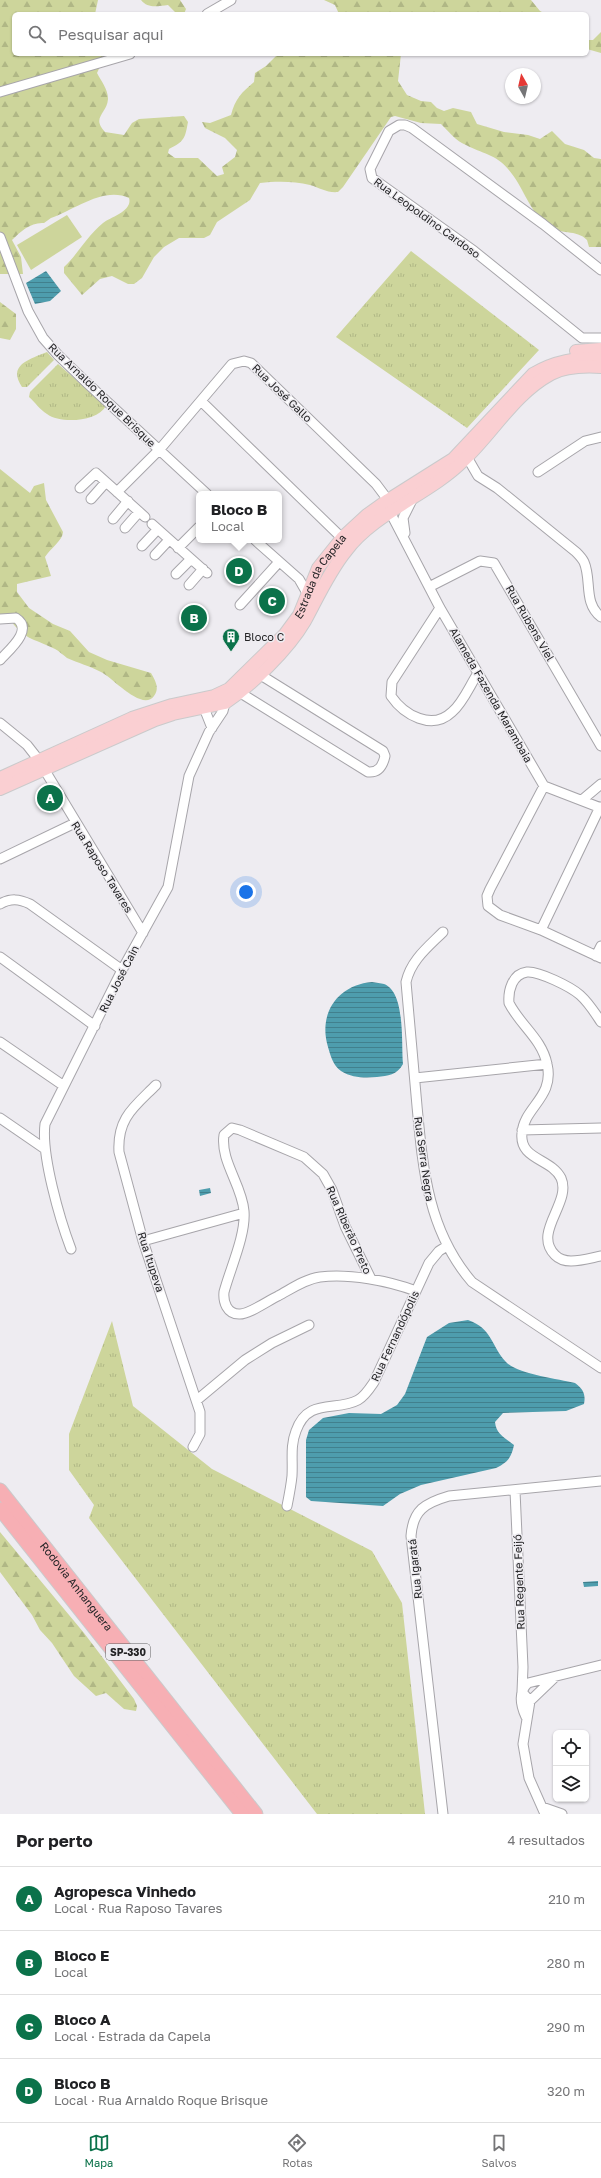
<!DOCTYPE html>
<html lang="pt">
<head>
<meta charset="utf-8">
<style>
	:root { --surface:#fff; --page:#f2f2f2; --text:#202124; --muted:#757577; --line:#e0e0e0; --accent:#0b724a }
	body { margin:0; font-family:"Golos Text",sans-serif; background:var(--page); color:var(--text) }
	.controls { position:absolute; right:12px; bottom:12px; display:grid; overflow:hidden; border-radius:6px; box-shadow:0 1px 3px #0004 }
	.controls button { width:36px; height:36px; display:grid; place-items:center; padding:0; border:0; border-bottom:1px solid var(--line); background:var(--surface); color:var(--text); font:20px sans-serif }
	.compass { position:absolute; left:505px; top:68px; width:36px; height:36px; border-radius:50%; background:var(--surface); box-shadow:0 1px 3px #0004; rotate:352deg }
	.you { position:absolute; left:246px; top:892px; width:14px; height:14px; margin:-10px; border:3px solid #fff; border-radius:50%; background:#1a73e8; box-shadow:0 0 0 6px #1a73e833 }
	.badge { display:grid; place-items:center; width:26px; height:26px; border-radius:50%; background:var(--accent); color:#fff; font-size:13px; font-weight:700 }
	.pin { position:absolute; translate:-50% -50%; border:2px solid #fff; box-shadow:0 1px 4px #0006 }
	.popup { position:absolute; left:196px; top:491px; width:86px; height:52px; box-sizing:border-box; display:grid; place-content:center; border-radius:6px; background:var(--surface); filter:drop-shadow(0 1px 3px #0005); font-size:13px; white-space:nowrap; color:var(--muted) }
	.popup b { font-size:15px; color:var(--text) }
	.popup::after { content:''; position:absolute; left:50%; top:100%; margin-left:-8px; border:8px solid transparent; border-top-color:var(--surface) }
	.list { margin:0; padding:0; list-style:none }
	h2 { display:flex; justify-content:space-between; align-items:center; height:52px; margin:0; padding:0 16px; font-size:17px }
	h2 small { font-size:13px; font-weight:400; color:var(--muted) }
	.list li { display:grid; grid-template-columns:26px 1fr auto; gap:12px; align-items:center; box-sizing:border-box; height:64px; padding:0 16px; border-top:1px solid var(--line) }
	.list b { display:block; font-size:15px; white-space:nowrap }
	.list p { margin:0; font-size:13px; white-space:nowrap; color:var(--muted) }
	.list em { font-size:13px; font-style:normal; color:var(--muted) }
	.icon { flex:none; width:22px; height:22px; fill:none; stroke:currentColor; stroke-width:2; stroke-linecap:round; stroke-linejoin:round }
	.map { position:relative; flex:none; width:601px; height:1814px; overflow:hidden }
	.search { position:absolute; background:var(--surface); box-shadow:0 1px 3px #0004; left:12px; right:12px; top:12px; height:44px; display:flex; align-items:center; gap:10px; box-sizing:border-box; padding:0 14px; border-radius:6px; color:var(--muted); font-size:15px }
	.sheet { height:308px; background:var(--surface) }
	nav { display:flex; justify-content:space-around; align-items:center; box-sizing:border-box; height:56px; border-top:1px solid var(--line); background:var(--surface); font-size:11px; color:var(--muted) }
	nav a { display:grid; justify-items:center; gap:2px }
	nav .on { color:var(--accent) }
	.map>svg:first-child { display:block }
	.grass { fill:url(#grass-tufts) }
	.forest { fill:url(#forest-firs) }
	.garden { fill:#cdd59b }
	.water { fill:url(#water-rules) }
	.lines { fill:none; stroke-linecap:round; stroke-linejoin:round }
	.minor-casing { stroke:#a7a5aa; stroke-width:11 }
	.major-casing { stroke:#cacacb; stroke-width:14 }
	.highway-casing { stroke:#cacacb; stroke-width:15 }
	.minor { stroke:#fff; stroke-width:9 }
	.major { stroke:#facfd2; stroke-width:12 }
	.highway { stroke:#f7afb4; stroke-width:13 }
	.labels { text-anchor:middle; stroke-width:3; stroke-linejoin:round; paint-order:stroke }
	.shield { fill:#eeecf1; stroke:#616063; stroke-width:1 }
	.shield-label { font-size:10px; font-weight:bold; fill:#242426 }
	.street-label { font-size:11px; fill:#242426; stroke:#eeecf1 }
	.poi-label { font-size:11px; fill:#242426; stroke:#eeecf1; text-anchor:start }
</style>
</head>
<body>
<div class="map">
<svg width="601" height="1814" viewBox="0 0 601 1814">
	<defs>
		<pattern id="grass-tufts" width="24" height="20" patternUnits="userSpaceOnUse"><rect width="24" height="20" fill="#cdd59b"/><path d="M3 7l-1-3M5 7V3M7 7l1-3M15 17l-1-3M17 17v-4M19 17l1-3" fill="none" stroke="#b0b785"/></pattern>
		<pattern id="forest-firs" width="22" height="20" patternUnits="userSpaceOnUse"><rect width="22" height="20" fill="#cdd59b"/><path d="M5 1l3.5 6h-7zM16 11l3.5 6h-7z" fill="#b0b785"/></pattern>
		<pattern id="water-rules" width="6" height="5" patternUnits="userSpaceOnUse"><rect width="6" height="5" fill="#4e9dad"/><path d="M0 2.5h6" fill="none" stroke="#41808d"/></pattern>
	</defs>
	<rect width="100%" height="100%" fill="#eeecf1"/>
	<!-- grass -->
	<path class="grass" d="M411,251l128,99 -72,78 -131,-91z
		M47,352l7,8 -27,27h-5c-15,-22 8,-28 25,-35z
		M58,364l48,42c-9,16 -46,18 -59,8 -7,-4 -12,-12 -18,-17l1,-5z
		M112,1321l21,85 79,63 160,82 30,52 23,211h-108l-228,-296 5,-13 -25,-35v-36z"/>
	<!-- forest -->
	<path class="forest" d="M0,0h98l-3,14h-81v40h92l-9,19c4,8 11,16 11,26 -1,15 -17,18 -3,33l19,3 8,-12 7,-4 45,-3 4,6c-3,16 -3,19 -19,27l-1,4 7,5h23l19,18 7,-2 -2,-7 13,-10 2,-7 -12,-12 -20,-10 -3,-6 8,1 21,-8c4,-16 11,-23 23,-33l1,-9 11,-7 12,-12h123l-3,27 9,14 14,6 10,1 6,6 7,3 9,-3 18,4 6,12 27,8 24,3 12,4 12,-8 13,13 19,6 10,8 7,1v88h-12l-2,-7c-10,-11 -28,-5 -39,-14 -20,-16 -24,-39 -40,-57 -11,-14 -27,-16 -42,-24 -10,-4 -17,-13 -25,-21l-20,-1 -26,-7 -4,1 -48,70 -5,5c-11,1 -18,-4 -28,-7 -16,-4 -34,-4 -50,-2l-10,17 -33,22 -7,13 -6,3h-25l-15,9 -10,10 -12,21 -8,6h-6l-16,-8 -12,3 -18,16 -18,-22v-6c14,-13 23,-31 39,-44 8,-6 30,-12 26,-25 -25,-12 -55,12 -78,20l-7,5c-13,-1 -23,8 -32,17l9,17 2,17h-23z
		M141,0h39l6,9 -2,5h-7l-9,-9c-10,1 -20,4 -27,-5z
		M324,0h207l9,11 6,3h-207l-4,-9z
		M601,32v21l-14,-4v-9h6z
		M0,302l16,12v15l-6,11 -10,-2z
		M0,469l30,24 4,-7 10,-3 2,17 17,32c0,8 -13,17 -18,25l6,19 -34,8v8l12,16 24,16 17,7 19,21 18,8 44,13c4,7 9,15 3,23 -12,16 -42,-19 -53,-24 -11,-6 -23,-9 -34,-14 -4,-3 -8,-7 -12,-9 -24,-12 -30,-8 -47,-32l-8,-2z
		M0,1532l84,101 50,66 3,7 -1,5 -12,-2 -18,-16 -10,3 -22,-20 -22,-33 -12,-13 -8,-15 -32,-43z"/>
	<!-- garden -->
	<path class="garden" d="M67,215l15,22 -51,33 -14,-25z"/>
	<!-- water -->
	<path class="water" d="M46,271l15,20 -11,10 -15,3 -9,-21z
		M372,982c4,1 9,1 12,2 22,8 17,61 19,80 -6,11 -15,12 -26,13 -12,1 -25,1 -36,-6 -8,-6 -10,-14 -13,-24 -10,-33 9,-62 44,-65z
		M210,1188l1,5 -11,3 -1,-6z
		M468,1320c25,9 23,26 38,42 11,12 52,17 69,21 8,6 11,11 9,21l-18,7 -63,2 -8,9c1,12 10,16 19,23 -3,13 -6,17 -18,23l-75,17 -21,9 -17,12 -72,-5 -5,-4v-57l3,-10 14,-12 26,-5 32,1 16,-9 8,-11 22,-57 22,-14z
		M598,1581v5l-14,1 -1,-5z"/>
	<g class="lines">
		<defs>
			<path id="minor" d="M207,14l24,-14
				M0,92l130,-38
				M0,237l28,74 15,27 15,17 30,29 119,110
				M601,270l-58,-46 -131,-96 -7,-3h-6l-10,6 -19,38 2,9 102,73 108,87h19
				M201,401l141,137
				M467,457l11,19 19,12 79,64c3,3 6,6 8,10 8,18 -1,41 17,55
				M538,472l47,-31 16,-4
				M80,488l16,-15 49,44
				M117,492l43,-43 72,-85 12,-3 7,2 125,121 12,16
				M91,499l15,-17
				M390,512l50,96 104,178 57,22
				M113,519l15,-18
				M152,524l55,49
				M125,528l14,-16
				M405,533l-2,-15 10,-20
				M255,540l44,39 8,14 4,2
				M142,546l15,-16
				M178,548l21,-21
				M155,555l14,-15
				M176,574l15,-15
				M189,585l14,-16
				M429,587l51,-26 14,2 107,183
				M240,605l39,-43
				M440,608l-48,74 -1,14c13,19 41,35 61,16 11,-9 18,-27 26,-39
				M0,619l16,-1c18,12 -7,32 -16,42
				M239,692l129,80c11,1 15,-7 17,-16l-2,-5 -124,-77
				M204,703v5l8,20
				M0,723l27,22 11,14 105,174
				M544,786l-54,103 -3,7 1,10 12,9 41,15 60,28
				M582,800l19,-16
				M0,859l75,-36
				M0,904c11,-6 19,-5 30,0l92,66
				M541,930l59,-123
				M443,932c-15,15 -32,28 -37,50 4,41 7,83 11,124 6,64 11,125 55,176l129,86
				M596,956l5,-10
				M0,957l95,69
				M601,1022c-6,-9 -12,-19 -21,-27 -9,-8 -41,-24 -53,-23 -15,2 -19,19 -18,31 11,22 33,36 38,61 8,33 -23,43 -25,69 -3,27 29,25 39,45 11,25 -29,54 -6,77 4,4 10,6 16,6 10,0 20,-3 30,-5
				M0,1042l64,44
				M415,1078l132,-14
				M156,1085c-22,22 -39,33 -37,67l24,89 57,171v22l-7,13
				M0,1118l45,31
				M522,1130l79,-2
				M143,1241l101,-28
				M71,1249c-11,-29 -30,-94 -26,-125l77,-154 46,-83 21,-111 20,-44 14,-21 2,-8
				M371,1279l-26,-53 -13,-36 -9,-16 -19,-17 -64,-27 -8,-2 -8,7c-4,26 18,50 20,76 2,24 -14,58 -20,81 -1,10 3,22 15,22 9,1 30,-14 39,-18 13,-7 27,-17 42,-19 29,-4 69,4 96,14
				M197,1400l48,-40 27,-17 37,-18
				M515,1491l8,176 -1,25 8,9
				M287,1506c2,-10 4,-20 5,-30 1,-16 -2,-30 4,-45 12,-34 40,-19 62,-31 7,-4 12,-12 16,-18l55,-119 10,-12 8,-5
				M526,1717c-5,-11 -8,-25 2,-34l73,-18
				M542,1807l20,7
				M443,1814l-32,-278c2,-26 14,-33 38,-40l152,-15
				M545,1814l-16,-36 -6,-34 7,-43 24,-23"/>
			<g id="major">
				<path d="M576,351l25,-2"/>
				<path id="s1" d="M0,778l132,-60 40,-13 42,-9 15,-7 56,-55 14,-19 19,-47 24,-30 25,-23 21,-15 65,-41 80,-85c22,-13 43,-16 68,-16"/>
				<path d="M0,789l155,-69 18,-6 52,-11c27,-18 63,-53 80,-82 13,-24 24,-49 41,-70 28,-38 84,-57 117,-90 30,-28 51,-67 88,-87 15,-8 34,-8 50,-7"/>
			</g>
			<g id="highway">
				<path id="s2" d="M0,1490l256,324"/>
				<path d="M0,1509l242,305"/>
			</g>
		</defs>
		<!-- minor casing -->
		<use href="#minor" class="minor-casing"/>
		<!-- major casing -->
		<use href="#major" class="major-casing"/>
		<!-- highway casing -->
		<use href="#highway" class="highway-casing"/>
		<!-- minor -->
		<use href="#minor" class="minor"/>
		<!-- major -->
		<use href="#major" class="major"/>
		<!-- highway -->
		<use href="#highway" class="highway"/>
	</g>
	<!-- icons -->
	<defs>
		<symbol id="building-pin" viewBox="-11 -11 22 30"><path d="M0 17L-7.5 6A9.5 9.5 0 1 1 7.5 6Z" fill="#0b724a" stroke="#eeecf1"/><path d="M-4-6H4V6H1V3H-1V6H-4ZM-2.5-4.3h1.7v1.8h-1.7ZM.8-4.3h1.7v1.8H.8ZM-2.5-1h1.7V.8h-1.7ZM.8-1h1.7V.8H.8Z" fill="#fff"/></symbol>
	</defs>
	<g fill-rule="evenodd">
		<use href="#building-pin" x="221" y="627" width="20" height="27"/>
	</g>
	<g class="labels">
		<!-- shield labels -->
		<rect class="shield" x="106" y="1644" width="44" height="16" rx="3"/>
		<g class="shield-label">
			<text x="128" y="1656">SP-330</text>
		</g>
		<!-- street labels -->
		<g class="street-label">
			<text transform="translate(427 218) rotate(36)" y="4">Rua Leopoldino Cardoso</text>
			<text transform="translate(282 393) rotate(44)" y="4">Rua José Gallo</text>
			<text transform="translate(102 395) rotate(44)" y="4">Rua Arnaldo Roque Brisque</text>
			<text dy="4" stroke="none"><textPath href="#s1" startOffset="393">Estrada da Capela</textPath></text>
			<text transform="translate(530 623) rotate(60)" y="4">Rua Rubens Viel</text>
			<text transform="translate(491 695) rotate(60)" y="4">Alameda Fazenda Marambaia</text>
			<text transform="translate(102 867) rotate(58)" y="4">Rua Raposo Tavares</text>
			<text transform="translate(119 979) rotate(-63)" y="4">Rua José Cain</text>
			<text transform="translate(424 1159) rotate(82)" y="4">Rua Serra Negra</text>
			<text transform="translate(349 1230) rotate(66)" y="4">Rua Riberão Preto</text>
			<text transform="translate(151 1262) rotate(72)" y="4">Rua Itupeva</text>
			<text transform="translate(395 1336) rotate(-65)" y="4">Rua Fernandópolis</text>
			<text transform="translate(415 1569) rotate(-96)" y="4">Rua Igaratá</text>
			<text transform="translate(519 1582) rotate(-92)" y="4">Rua Regente Feijó</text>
			<text dy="4" stroke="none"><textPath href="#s2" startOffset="123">Rodovia Anhanguera</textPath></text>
		</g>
		<!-- poi labels -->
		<g class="poi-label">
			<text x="244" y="641">Bloco C</text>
		</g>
	</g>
</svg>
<div class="controls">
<button><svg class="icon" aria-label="locate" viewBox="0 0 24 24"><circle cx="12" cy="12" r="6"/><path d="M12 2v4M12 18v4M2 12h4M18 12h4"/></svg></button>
<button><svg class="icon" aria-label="layers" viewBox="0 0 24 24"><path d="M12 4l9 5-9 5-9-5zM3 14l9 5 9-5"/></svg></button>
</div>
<svg class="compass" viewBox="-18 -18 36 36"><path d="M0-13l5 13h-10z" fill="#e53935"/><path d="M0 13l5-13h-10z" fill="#757577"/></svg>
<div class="you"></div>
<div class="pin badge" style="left:50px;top:798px">A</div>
<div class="pin badge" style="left:194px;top:618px">B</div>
<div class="pin badge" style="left:272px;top:601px">C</div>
<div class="pin badge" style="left:239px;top:571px">D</div>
<div class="popup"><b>Bloco B</b>Local</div>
<div class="search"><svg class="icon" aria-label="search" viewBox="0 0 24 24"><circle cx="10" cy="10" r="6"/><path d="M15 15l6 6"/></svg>Pesquisar aqui</div>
</div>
<section class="sheet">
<h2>Por perto<small>4 resultados</small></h2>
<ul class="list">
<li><span class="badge">A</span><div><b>Agropesca Vinhedo</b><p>Local · Rua Raposo Tavares</p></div><em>210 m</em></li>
<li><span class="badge">B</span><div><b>Bloco E</b><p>Local</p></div><em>280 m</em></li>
<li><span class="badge">C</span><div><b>Bloco A</b><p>Local · Estrada da Capela</p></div><em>290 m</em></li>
<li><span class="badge">D</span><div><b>Bloco B</b><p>Local · Rua Arnaldo Roque Brisque</p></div><em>320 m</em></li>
</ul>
</section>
<nav>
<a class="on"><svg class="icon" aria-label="map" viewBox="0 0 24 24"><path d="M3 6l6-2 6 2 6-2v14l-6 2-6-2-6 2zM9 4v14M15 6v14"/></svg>Mapa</a>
<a><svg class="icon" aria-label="directions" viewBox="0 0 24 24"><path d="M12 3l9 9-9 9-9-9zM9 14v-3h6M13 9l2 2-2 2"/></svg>Rotas</a>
<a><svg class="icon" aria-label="saved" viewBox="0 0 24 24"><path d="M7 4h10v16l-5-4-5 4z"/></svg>Salvos</a>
</nav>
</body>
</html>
